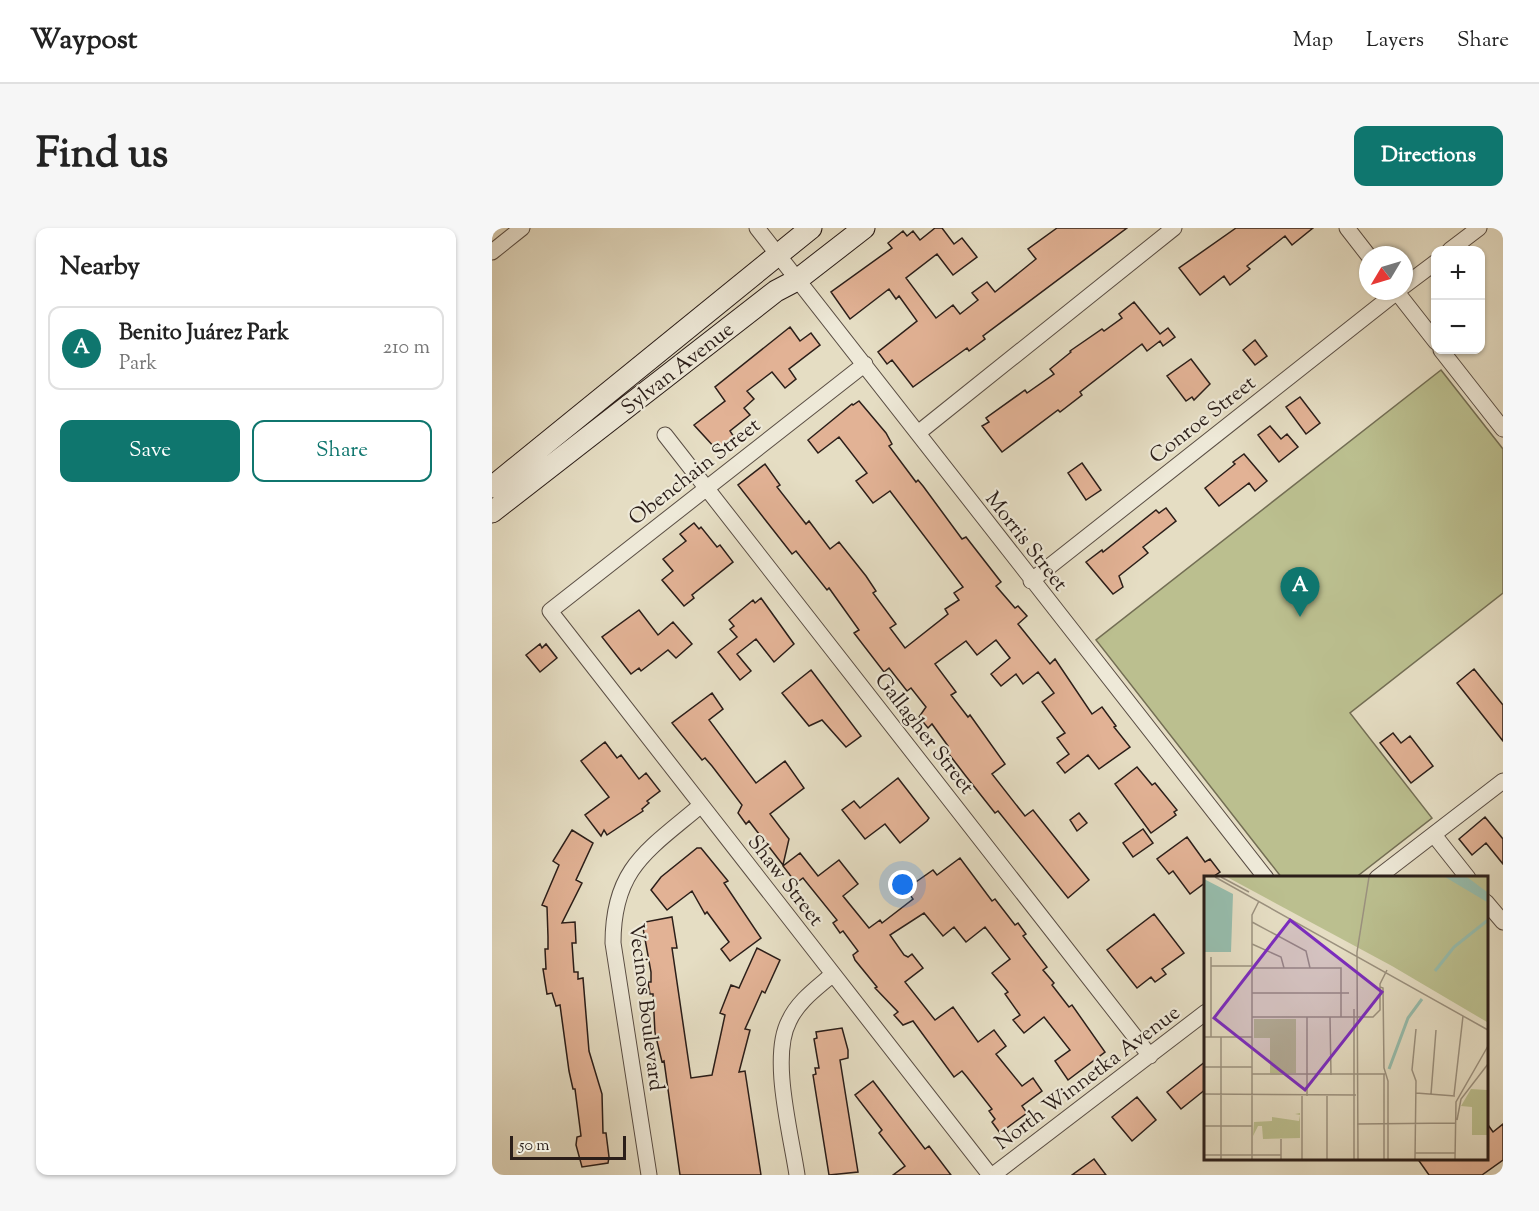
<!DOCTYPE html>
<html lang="en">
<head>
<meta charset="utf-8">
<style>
	:root { --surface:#fff; --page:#f6f6f6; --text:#222; --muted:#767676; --line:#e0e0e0; --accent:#0f766e }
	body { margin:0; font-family:"Sorts Mill Goudy",serif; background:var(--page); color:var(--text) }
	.controls { position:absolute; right:18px; top:18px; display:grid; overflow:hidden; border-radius:12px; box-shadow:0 2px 4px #0004 }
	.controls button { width:54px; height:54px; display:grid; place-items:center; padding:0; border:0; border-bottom:2px solid var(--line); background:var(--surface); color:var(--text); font:30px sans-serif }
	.compass { position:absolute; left:867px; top:18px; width:54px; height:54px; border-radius:50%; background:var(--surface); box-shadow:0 2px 4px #0004; rotate:232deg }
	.scale { position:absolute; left:18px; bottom:15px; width:116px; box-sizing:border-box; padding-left:6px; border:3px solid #2b1e19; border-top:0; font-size:16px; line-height:21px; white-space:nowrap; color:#2b1e19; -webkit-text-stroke:4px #eee9d8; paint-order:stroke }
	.you { position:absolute; left:411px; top:657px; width:21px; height:21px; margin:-15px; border:4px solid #fff; border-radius:50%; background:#1a73e8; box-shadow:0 0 0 9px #1a73e833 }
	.badge { display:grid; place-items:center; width:39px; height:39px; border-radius:50%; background:var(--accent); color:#fff; font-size:20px; font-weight:700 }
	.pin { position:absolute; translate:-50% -50px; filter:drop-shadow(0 2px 3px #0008) }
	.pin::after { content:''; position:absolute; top:32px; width:21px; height:18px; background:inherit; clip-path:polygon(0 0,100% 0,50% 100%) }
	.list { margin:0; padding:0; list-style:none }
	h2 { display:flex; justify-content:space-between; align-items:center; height:78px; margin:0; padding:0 24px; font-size:26px }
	h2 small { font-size:20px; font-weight:400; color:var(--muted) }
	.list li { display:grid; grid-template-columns:39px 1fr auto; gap:18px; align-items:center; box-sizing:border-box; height:84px; margin:0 12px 12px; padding:0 12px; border:2px solid var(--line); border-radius:12px }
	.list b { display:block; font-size:22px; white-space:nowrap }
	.list p { margin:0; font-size:20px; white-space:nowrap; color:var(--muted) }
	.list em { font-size:20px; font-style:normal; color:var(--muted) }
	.actions { display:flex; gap:12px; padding:18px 24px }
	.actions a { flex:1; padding:14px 0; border:2px solid var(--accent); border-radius:12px; text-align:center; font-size:21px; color:var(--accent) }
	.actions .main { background:var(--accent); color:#fff }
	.map { position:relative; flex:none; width:1011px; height:947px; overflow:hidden; border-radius:12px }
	header { display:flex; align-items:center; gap:36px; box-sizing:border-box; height:84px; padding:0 30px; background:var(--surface); border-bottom:2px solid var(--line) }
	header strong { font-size:28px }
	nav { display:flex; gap:33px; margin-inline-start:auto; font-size:21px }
	.intro { display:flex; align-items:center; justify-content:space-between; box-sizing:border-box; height:144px; padding:0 36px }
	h1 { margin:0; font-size:42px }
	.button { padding:15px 27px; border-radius:12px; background:var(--accent); color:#fff; font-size:21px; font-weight:700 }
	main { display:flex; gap:36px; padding:0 36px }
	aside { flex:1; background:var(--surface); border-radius:12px; box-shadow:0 2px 4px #0004 }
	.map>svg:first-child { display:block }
	.green { fill:#bbbf8f; stroke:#736e54; stroke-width:1.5 }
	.building { fill:#e2b295; stroke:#2b1e19; stroke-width:1.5 }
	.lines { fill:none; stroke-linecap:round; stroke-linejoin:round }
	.minor-casing { stroke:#5a4e44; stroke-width:17 }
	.secondary-casing { stroke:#2b1e19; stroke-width:23 }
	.minor { stroke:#eee9d8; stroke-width:15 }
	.secondary { stroke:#eee9d8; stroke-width:21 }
	.labels { text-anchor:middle; stroke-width:4.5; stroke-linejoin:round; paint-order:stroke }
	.street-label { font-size:21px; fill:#2b1e19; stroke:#eee9d8 }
	.inset-river { fill:none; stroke:#97bdad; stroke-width:3 }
	.inset-road { fill:none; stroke:#9b917f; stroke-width:1.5 }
	.view { fill:#7b2cbf; fill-opacity:0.15; stroke:#7b2cbf; stroke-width:3 }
	.inset-edge { fill:none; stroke:#2b1e19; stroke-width:3 }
</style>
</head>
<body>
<header>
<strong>Waypost</strong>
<nav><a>Map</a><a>Layers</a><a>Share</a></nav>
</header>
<div class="intro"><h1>Find us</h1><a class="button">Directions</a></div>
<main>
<aside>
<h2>Nearby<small></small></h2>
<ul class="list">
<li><span class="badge">A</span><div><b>Benito Juárez Park</b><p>Park</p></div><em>210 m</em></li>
</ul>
<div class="actions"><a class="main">Save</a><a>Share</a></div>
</aside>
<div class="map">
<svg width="1011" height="947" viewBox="0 0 1011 947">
	<rect width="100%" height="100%" fill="#e5ddc3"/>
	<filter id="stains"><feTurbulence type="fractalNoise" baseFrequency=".00333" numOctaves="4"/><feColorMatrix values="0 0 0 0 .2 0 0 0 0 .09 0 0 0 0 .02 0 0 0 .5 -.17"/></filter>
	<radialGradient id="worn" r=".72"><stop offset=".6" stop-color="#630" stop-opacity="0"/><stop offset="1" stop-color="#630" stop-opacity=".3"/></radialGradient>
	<!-- green -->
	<path class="green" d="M949,142l62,79v144l-153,120 82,105 -77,60h-73l-186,-238z"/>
	<!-- building -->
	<path class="building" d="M443,0h7l12,16 8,-6 15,19 -24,18 -16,-21 -31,24 30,40 17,-13 7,9 18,-14 -6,-7 15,-11 8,10 41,-33 -8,-10 29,-21h70l-144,108 2,3 -16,12 -2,-3 -54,39 -21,-27 -5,4 -9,-12 39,-31 -18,-25 -3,3 -7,-10 -39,30 -19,-27 61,-44 -4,-5 15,-12 4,5 6,-5 7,9z
		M744,0h77l-21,17 -7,-9 -38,30 3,3 -20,16 -6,-9 -24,19 -21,-27z
		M642,74l26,32 8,-6 7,9 -12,9 -3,-5 -13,10 -5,-7 -62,48 2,3 -22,17 -2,-2 -56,42 -20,-26 7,-4 -3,-4 39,-28 2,3 27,-19 -4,-5 21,-17 -1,-1 32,-22 2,2 18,-13 -3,-4z
		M298,99l10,14 11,-8 9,12 -31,24 7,10 -11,9 -13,-16 -25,19 7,8 -10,9 6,7 -20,16 4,6 -18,12 -22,-24 31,-24 -10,-14z
		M763,112l12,16 -12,9 -12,-15z
		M699,131l19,25 -16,16 -2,-3 -6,4 -19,-25z
		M808,169l20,26 -14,11 -20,-27z
		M367,173l27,32 6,11 -3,2 27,36 2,-2 5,6 39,53 4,-2 35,45 -5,4 19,22 3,-2 9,10 -9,8 32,40 5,-5 37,55 10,-7 14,19 -2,1 16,20 -31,22 -11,-14 -23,18 -8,-10 12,-9 -12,-16 8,-5 -23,-31 12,-9 -16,-21 -15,12 -7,-10 -15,12 -10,-12 19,-16 -14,-18 -19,15 -11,-14 -31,23 21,28 -5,3 17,22 2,-2 35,49 -13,10 33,42 8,-6 56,70 -21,18 -70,-87 -3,2 -30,-38 -20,-26 3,-3 -16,-22 -4,4 -9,-11 7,-10 -15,-19 -4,3 -18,-23 -5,4 -30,-39 5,-3 -30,-42 -2,2 -31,-39 -4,3 -54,-69 27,-21 15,21 -3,2 29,37 3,-3 21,28 9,-7 27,34 10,15 -3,2 23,31 -6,4 15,20 43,-34 -3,-5 14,-9 -5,-7 9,-6 -73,-96 -17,12 -17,-22 11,-8 -28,-36 -21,16 -10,-13 44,-36 1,1z
		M778,198l11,13 6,-5 11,13 -19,15 -21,-27z
		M752,226l23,27 -12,10 -6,-8 -30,23 -14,-18 30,-24 -2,-2z
		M590,235l19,27 -15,10 -18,-27z
		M674,280l10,13 -33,26 5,6 -29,23 4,11 -10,7 -27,-32 16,-12 1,2 53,-42 3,3z
		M202,295l5,6 2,-2 16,20 3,-2 13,17 -41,33 2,3 -10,8 -22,-26 11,-9 -10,-12 23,-18 -6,-7z
		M269,370l33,46 -20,18 -18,-23 -19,15 14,17 -11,9 -22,-28 19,-15 -7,-8 4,-3 -5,-6 24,-20 2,3z
		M147,382l19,25 15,-13 19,22 -16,14 -8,-8 -27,21 -2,-3 -8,6 -29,-37z
		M48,416l2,4 4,-4 11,14 -17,14 -14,-17z
		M982,441l29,36v36l-46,-58z
		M319,442l50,66 -15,11 -24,-27 -13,6 -27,-33z
		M220,465l11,16 -14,11 47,63 29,-22 19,27 -34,26 19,25 -6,26 -34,-44 -3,3 -8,-11 4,-8 -30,-39 -7,-8 -3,2 -30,-37z
		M901,505l8,10 9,-7 23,30 -22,17 -31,-40z
		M113,514l12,16 4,-3 18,24 7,-6 14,18 -13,10 2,2 -7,6 1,2 -36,24 -3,-5 -3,6 -16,-21 24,-18 -28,-36z
		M645,539l15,18 3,-2 22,27 -3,2 2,3 -25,18 -36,-49z
		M406,550l31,40 -2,3 -27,22 -15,-19 -20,15 -23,-29 12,-9 6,7z
		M587,585l8,10 -10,8 -7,-11z
		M993,589l18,22v25l-17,-21 -14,12 -13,-16z
		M651,601l10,14 -20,14 -10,-14z
		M80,602l21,13 -17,37 6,3 -20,40 13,-1 1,21h-4l2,29h4v7l5,-1 6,73 13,43 1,39h3l3,24 -1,6 -26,4 -6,-22 1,-8 4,-1 -6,-47h-2l-4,-18 -9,-66 -4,1 -4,-13 -5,1 -4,-25h3l-1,-20h3v-12l-1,-30 -5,-2 17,-40 -6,-4z
		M695,609l18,25 5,-3 10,13 -9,6h-5v4l-16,12 -17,-23 -4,3 -12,-15z
		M205,620h4l27,33 -4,2 37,55 -31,23 -9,-12 8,-7 -22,-30 -2,2 -13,-23 -25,19 -16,-20 10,-13z
		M308,625l18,23 21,-16 19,24 -15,12 26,32 11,-8 2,3 31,-24 -7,-10 27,-19 4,5 23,-17 32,43 3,-2 20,26 3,-2 8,11 -3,2 24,31 -4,3 11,13 -2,2 17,22 3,-2 33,47 -37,28 -13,-19 15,-11 -26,-33 -20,16 -11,-13 7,-5 -15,-21 3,-2 -16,-19 18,-14 -25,-32 -19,15 -12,-15 -11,9 -19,-23 -34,22 14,20 4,2 4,-3 11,14 -18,14 30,38 18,-13 25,35 16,-12 12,16 -10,8 26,32 11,-8 9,13 -20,15 5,7 -27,20 -8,-11 3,-3 -6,-8 3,-2 -25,-32 -5,-6 -8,6 -41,-56 -10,4 -9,-10 4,-3 -23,-24 2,-1 -22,-27 -2,-5 5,-4 -15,-20 -3,2 -7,-10 4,-3 -34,-42 -7,5 -13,-17z
		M662,686l30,39 -22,16 4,5 -11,8 -4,-5 -14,11 -30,-38z
		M180,689l5,31h-5l19,130 21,-3 13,-60 -5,-2 11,-28 8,3 18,-40 23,12 -15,33 -3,-2 -17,38 5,1 -11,42 6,-1 16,104h-81l-16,-114 -2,1 -7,-29 -2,-39h-3l-2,-12h3v-10l-8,-44h3l-1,-6z
		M350,800l6,22v8l-8,2 18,112 -29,3 -16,-100 3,-1 -1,-6h4l-5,-29 3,-1 -1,-6z
		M714,833v28l-25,20 -14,-17z
		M381,853l52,68 4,-3 22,29h-58l12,-9 -26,-33 3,-3 -27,-35z
		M645,869l19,23 -24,21 -20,-24z
		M994,894l7,10 10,-8v36l-21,15h-53l-12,-17h69z
		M602,931l12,16h-34z"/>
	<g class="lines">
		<defs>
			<path id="minor" d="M265,0l509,650
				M855,0l21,27
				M958,22l29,-22
				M0,24l30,-24
				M912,58l32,-24
				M904,63l40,51
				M949,122l62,79
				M373,136l-315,247 440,564
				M426,205l256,-205
				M173,207l485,621
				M539,353l367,-290
				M942,607l34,43
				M885,650l126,-97
				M994,674l17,20
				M157,947l-36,-232c0,-75 35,-93 87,-137
				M305,947c-6,-41 -27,-118 -8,-154 9,-20 28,-33 44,-47
				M501,947l213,-163"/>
			<path id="secondary" d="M0,259l319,-259
				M0,284l284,-221 21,-11 67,-52"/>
		</defs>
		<!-- minor casing -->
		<use href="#minor" class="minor-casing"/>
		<!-- secondary casing -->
		<use href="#secondary" class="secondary-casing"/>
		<!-- minor -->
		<use href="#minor" class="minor"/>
		<!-- secondary -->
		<use href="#secondary" class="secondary"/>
	</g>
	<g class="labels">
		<!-- street labels -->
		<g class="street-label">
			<text transform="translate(185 140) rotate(-38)" y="7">Sylvan Avenue</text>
			<text transform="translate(710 191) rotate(-38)" y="7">Conroe Street</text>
			<text transform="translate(202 243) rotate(-38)" y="7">Obenchain Street</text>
			<text transform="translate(535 313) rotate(52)" y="7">Morris Street</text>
			<text transform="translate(433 505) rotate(52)" y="7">Gallagher Street</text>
			<text transform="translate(294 652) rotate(52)" y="7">Shaw Street</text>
			<text transform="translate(155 779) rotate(83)" y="7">Vecinos Boulevard</text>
			<text transform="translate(595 849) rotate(-37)" y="7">North Winnetka Avenue</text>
		</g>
	</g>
	<!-- overview -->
	<g transform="translate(712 648)">
		<rect width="284" height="284" fill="#e5ddc3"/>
		<path d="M23,1h260v145l-95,-56zM50,143h42v54h-26v-35h-16zM267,213l16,1v45h-15v-28l-11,-1zM96,237v25l-37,1 -1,-13h-4l-5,10 1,-14 18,-1v-4l27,4 1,-6 -5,-1z" fill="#bbbf8f"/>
		<path d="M241,1h22l20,15v10zM0,3l29,15 -2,58h-27z" fill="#97bdad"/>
		<path class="inset-river" d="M231,95l19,-24 34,-27M185,193l19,-51 14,-19"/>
		<path class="inset-road" d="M11,1l273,153M17,1l28,15M48,46l54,29 4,17M48,68l29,13 3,11M7,81v80M7,90h41M48,92h89v49M176,111l3,1 1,80 4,13v78M48,117h97M48,141h121l7,-7v-26l7,-14M103,141v79M126,141l1,58M0,161h48M17,161v122M0,191h48M48,198h133M212,217l39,3M0,218l152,1M227,218l5,-64M250,219l9,-79M98,220v63M123,220v63M253,244l4,-21 27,-35M153,248l99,-1M0,250h48M211,277h40M0,279h77M48,283v-244l7,-14M77,283v-20M150,283v-150M154,283l-1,-207 12,-75M180,283v-85M211,283l1,-78 -4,-11 4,-41M251,283l1,-57 32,-56"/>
		<path class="view" d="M86,44l92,72 -77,98 -91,-72z"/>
		<rect width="284" height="284" class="inset-edge"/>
	</g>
	<rect width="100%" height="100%" filter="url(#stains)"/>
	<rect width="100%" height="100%" fill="url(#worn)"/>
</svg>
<div class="controls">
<button>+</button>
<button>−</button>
</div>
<svg class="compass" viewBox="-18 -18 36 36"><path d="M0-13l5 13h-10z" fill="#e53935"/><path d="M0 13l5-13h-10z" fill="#767676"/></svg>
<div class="scale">50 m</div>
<div class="you"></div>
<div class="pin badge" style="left:808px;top:389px">A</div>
</div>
</main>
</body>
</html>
